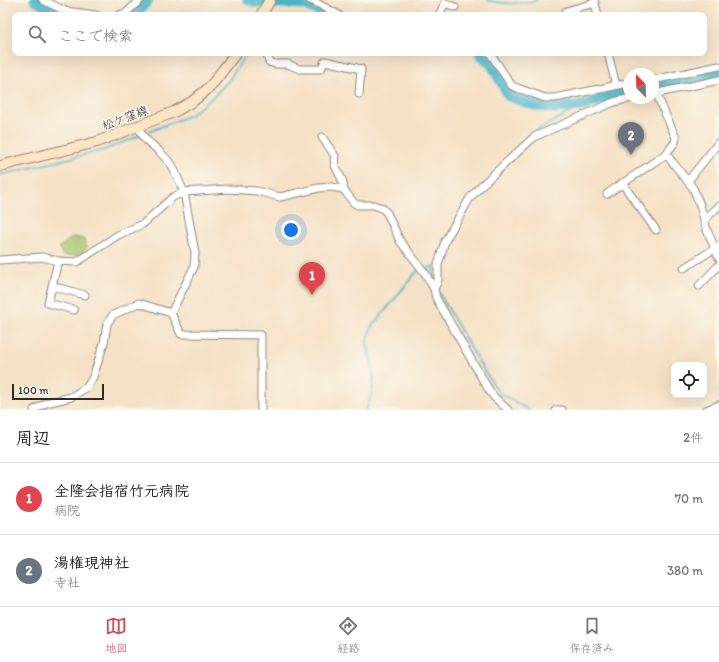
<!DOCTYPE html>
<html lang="ja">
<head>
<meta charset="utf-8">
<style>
	:root { --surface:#fff; --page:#f6f6f6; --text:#202124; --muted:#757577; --line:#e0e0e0; --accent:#d1495b }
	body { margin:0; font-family:Itim,"Klee One",sans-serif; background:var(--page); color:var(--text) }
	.controls { position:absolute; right:12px; bottom:12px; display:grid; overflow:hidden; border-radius:8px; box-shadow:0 4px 16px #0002 }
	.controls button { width:36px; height:36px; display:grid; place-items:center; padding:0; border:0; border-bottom:1px solid var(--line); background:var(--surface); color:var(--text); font:20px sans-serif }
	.compass { position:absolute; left:623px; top:68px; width:36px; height:36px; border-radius:50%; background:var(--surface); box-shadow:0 4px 16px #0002; rotate:337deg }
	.scale { position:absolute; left:12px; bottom:10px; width:92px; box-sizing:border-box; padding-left:4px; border:2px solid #2b2b2b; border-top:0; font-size:11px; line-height:14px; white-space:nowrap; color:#2b2b2b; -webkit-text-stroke:3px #fbf7ec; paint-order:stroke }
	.you { position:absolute; left:291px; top:230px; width:14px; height:14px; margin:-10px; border:3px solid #fff; border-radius:50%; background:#1a73e8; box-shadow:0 0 0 6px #1a73e833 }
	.badge { display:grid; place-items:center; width:26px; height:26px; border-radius:50%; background:var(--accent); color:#fff; font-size:13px; font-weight:700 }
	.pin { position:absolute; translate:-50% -33px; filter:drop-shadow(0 1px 2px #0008) }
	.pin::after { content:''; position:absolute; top:21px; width:14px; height:12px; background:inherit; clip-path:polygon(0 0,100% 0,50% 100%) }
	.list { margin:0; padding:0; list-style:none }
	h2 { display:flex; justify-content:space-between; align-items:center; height:52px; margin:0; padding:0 16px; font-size:17px }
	h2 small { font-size:13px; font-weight:400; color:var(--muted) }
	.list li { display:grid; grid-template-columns:26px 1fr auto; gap:12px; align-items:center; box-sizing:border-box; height:72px; padding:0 16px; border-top:1px solid var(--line) }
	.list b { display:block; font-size:15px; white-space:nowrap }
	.list p { margin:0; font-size:13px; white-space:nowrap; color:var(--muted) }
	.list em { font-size:13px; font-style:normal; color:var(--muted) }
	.icon { flex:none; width:22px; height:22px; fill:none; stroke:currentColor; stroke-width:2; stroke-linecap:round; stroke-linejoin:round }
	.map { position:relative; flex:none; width:719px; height:410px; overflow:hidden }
	.search { position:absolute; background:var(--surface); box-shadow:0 4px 16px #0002; left:12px; right:12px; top:12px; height:44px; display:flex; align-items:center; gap:10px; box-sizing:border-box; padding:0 14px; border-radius:8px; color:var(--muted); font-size:15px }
	.sheet { height:196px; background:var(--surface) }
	nav { display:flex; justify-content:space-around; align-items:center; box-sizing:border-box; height:56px; border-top:1px solid var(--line); background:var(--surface); font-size:11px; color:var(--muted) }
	nav a { display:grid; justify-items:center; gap:2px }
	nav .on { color:var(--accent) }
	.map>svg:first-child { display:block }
	.green { fill:#a8c66e; stroke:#6a784c }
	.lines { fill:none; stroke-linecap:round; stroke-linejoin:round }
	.stream { stroke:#4cb6ca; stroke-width:2 }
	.river { stroke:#4cb6ca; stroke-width:11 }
	.street-casing { stroke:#908678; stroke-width:9 }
	.secondary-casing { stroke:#908678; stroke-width:12 }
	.street { stroke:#fff; stroke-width:7 }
	.secondary { stroke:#fde5c5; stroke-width:10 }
	.labels { text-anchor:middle; stroke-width:3; stroke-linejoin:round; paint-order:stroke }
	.street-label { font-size:12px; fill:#2b2b2b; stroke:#fbf7ec }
</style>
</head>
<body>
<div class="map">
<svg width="719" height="410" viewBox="0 0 719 410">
	<rect width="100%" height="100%" fill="#fbf7ec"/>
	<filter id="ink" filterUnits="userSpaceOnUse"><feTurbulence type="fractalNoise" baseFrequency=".025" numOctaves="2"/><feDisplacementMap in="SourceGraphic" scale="8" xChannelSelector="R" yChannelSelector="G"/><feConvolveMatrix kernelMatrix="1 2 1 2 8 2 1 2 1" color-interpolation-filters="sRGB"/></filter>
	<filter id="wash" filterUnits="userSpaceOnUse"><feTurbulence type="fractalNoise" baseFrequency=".012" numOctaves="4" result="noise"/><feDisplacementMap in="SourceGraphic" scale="16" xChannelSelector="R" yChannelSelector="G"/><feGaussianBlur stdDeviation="0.9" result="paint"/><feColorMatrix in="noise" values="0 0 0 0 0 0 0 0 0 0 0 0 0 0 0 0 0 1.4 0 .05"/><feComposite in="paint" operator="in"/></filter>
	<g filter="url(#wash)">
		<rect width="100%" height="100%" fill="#f5e1c5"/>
		<!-- green -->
		<path class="green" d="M73,237l11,2 3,9 -8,7 -16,1 -4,-9z"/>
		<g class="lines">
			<!-- stream -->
			<path class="stream" d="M488,0c16,5 32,4 49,0
				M270,15l7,-12
				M508,156l26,-24 48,-26
				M0,175l104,-25 86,-35 22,-17 16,-17 19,-28
				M434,267l-1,9 2,6
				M428,268l6,-1 1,-5
				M437,288l3,7 43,74 16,24 30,17
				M366,410l6,-17 2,-16 -7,-35 4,-14 47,-58"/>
			<!-- river -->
			<path class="river" d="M35,0l30,15
				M248,0l7,2 48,2 24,11
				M135,15l13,-15
				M480,53l12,12 17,31 26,9 19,3 28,-2 36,-12 11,-2
				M653,87l66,-13"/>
		</g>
	</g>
	<g filter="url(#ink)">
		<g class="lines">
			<defs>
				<path id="street" d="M43,0l22,11 31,4
					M310,0l5,2 24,13
					M594,0l4,15
					M566,11l29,-8
					M119,15l7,-2 14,-13
					M439,15l6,-12 10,4
					M267,53l2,9 6,2h13l11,5h22l4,-8 36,8 -2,25
					M490,53l22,33 33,12h10l74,-15
					M608,53l8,32
					M653,80l66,-14
					M656,93l20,45 -1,4 -9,12 27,34 7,17 7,25 12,28
					M653,94l66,-14
					M138,127l7,12 14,12 13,14 12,27 11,61 -1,14 -23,46 10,21 80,1v75
					M322,137l13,19c-4,13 11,21 8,33
					M688,181l31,-39
					M622,183l34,47
					M607,194l59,-40
					M704,220l15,-14
					M0,260l42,-3 16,4 19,1 41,-27 25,-11 30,-27 11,-5 45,-3 28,2 23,6 39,-9 12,-1 12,2 11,14 4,2h16l8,3 5,5 13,28 25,32 9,16 2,9 51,89 7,10 14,13
					M58,261l-10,42 26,7
					M684,268l35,-22
					M52,286l33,9
					M699,286l20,-21
					M434,289l4,-9v-15l7,-24 25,-43 13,-14 51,-47 80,-35 17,-4
					M34,410l12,-7 25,-6 16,-10 6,-10 11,-34 3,-19 6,-9 26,-12 32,10
					M556,410h6
					M706,410l13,-5"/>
				<path id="secondary" d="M261,15l9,-15
					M0,166l97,-24 77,-30 19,-11 17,-14 26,-34"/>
			</defs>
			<!-- street casing -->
			<use href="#street" class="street-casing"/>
			<!-- secondary casing -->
			<use href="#secondary" class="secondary-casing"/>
			<!-- street -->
			<use href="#street" class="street"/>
			<!-- secondary -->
			<use href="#secondary" class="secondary"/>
		</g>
	</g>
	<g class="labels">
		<!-- street labels -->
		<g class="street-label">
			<text transform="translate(125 118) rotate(-21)" y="4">松ケ窪線</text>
		</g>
	</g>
</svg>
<div class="controls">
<button><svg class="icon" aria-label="locate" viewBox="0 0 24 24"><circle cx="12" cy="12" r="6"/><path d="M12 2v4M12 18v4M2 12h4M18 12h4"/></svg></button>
</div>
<svg class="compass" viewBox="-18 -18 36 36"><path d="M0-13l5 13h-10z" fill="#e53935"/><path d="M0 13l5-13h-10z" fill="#757577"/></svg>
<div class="scale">100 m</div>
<div class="you"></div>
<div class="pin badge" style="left:312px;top:295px;background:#e0444e">1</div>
<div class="pin badge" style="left:631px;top:155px;background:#6b7280">2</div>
<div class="search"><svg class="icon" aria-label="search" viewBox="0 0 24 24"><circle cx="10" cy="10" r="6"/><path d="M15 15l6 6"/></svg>ここで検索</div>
</div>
<section class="sheet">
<h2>周辺<small>2件</small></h2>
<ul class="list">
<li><span class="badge" style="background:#e0444e">1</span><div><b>全隆会指宿竹元病院</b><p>病院</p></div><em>70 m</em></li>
<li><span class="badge" style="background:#6b7280">2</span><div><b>湯権現神社</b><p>寺社</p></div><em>380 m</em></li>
</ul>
</section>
<nav>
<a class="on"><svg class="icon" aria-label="map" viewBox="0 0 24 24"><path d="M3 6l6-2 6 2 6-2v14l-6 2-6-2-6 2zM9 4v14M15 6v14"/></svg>地図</a>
<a><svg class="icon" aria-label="directions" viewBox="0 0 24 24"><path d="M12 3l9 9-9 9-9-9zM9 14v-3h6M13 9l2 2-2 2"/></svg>経路</a>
<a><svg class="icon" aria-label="saved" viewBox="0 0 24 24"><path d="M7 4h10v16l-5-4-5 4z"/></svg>保存済み</a>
</nav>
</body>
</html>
